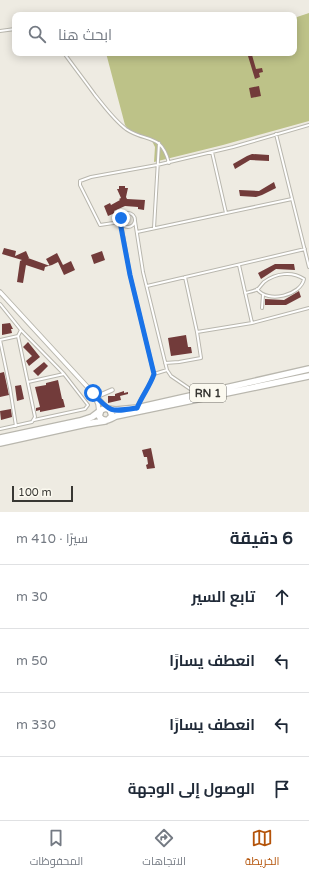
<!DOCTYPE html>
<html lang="ar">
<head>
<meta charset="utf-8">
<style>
	:root { --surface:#fff; --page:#f2f2f3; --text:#1f2937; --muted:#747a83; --line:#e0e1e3; --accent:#b45309 }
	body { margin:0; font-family:"Varela Round",Cairo,sans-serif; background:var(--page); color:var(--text); direction:rtl }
	.scale { position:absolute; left:12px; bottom:10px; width:61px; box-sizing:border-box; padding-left:4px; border:2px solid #383733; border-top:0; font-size:11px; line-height:14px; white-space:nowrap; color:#383733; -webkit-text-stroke:3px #fbf9ef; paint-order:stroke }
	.stop { position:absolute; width:12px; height:12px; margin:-9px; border:3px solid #1a73e8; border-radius:50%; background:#fff }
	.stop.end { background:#1a73e8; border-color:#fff; box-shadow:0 1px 4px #0008 }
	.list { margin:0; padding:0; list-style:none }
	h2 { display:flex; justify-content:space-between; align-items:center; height:52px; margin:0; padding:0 16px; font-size:17px }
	h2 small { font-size:13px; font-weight:400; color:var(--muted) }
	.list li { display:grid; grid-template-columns:26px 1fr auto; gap:12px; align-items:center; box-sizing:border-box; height:64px; padding:0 16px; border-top:1px solid var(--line) }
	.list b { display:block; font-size:15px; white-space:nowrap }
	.list em { font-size:13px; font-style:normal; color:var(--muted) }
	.icon { flex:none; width:22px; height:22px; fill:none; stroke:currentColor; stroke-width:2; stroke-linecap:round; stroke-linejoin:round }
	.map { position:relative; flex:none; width:309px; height:512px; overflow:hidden; direction:ltr }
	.search { position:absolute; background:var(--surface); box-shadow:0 2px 10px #0003; left:12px; right:12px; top:12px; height:44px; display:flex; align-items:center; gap:10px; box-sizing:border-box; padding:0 14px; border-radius:8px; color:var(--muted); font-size:15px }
	.sheet { height:308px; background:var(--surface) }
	nav { display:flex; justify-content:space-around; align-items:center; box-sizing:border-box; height:56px; border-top:1px solid var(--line); background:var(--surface); font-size:11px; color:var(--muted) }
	nav a { display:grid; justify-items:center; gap:2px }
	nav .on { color:var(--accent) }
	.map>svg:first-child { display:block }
	.green { fill:#bdc288 }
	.building { fill:#723b3a }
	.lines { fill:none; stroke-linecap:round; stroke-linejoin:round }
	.service-casing { stroke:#b9b7ae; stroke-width:4 }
	.minor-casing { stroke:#b9b7ae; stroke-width:5.5 }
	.primary-casing { stroke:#b9b7ae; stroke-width:8 }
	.service { stroke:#fff; stroke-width:2 }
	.minor { stroke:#fff; stroke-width:3.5 }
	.primary { stroke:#fff; stroke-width:5.5 }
	.route { stroke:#1a73e8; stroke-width:5 }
	.labels { text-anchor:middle; stroke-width:4; stroke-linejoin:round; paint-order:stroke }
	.shield { fill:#fbf9ef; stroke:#72716b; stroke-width:1 }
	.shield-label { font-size:11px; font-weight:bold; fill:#383733 }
</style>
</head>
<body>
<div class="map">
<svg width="309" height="512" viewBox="0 0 309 512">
	<rect width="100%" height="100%" fill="#eeebe2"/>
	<!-- green -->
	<path class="green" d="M309,13v108l-86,24 -69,17 1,-15 -4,-8 -22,-9 -4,-5 -19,-72h69l1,2 6,-2h112v-35z"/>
	<!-- building -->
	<path class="building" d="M252,55l4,14 6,-1 1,4 -4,1 1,4 -5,2 -7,-23z
		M259,86l2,10 -10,2 -2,-10z
		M252,154l17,1v6l-19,-1 -15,9 -2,-5 14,-8z
		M274,182l2,6 -14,7 -6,2 -16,-1 -1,-6 20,1z
		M119,186h6v2h3l-2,9 1,2 18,1 -1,10 -6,-1v-2l-13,-1 -11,5 1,2 -7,3 -4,-10 6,-3 1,2 9,-5 -1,-1 2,-1 -4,-9h2z
		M4,248l12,3 -1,5 11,-5 3,7h-1l22,8 -4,-7 11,-6 6,12 8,-4 4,9 -11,5 -6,-13 -6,3 -7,2 -1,4 -18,-6 -3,18 -6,-1 3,-21 2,-1 -20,-6z
		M102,251l3,9 -11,4 -3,-9z
		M275,264h19l1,6 -19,-1 -15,10 -3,-6z
		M299,291l2,6 -15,8h-21v-6l19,1z
		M10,323l3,6h-2l1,4 -10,2v-11z
		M186,335l2,12h3l1,6 -21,3 -3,-18z
		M28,342l12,15 -11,9 -3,-5 6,-5 -9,-9z
		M44,362l4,4 -10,10 -5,-5z
		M4,372l5,23 -9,2v-24z
		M58,380l4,19h1l2,8 -25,5v-2l-4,1v-3l4,-1 -5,-20 11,-2v-2z
		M21,385l3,14 -7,2 -2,-15z
		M124,391v2l4,-1v2l-8,2 1,4 -13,3v-7h7v-2z
		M11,409l1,8 -11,3 -1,-9z
		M151,448l4,20 -8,1 -1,-4 2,-1 -1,-7h-3l-2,-7z"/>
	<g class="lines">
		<defs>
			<path id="service" d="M0,31l15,-2
				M64,53c10,14 21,28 31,42 9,11 19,25 31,34 20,14 35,3 43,34
				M276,134l33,133
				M212,152l14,61
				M121 220a7 7 0 1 1 14 0a7 7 0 1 1-14 0Z
				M135,221l8,51 24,98 4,6 25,17
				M120,222l-20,3 -20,-40v-4l11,-4 66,-12 76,-18 76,-22
				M121,223l9,52 24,99c-4,12 -12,21 -17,33
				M154,228l5,-85
				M137,232l155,-33
				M239,265l13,58
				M185,277l12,55
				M147,286l158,-37
				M245,293c4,-1 10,-2 13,-4 2,-2 4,-5 6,-7 12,-9 28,-11 40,-3 -3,16 -36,25 -47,10
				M0,304l21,26 43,44 24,31 -3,4 -51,11
				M262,308l1,-13
				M165,363l14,-1 22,-4 -4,-26 55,-9 57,-15
				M154,374l13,-4
				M28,382l36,-8
				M16,426l-6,-38 -10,-48 18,-4
				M0,429l32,-7 3,-5 -17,-81 3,-6"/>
			<path id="minor" d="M0,292l93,101
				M96,397l16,-7
				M99,413l-1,-9 -5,-11 14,15"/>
			<path id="primary" d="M108,409l8,1 21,-2 172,-39
				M109,419l3,-3 -2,-6 -4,-2 -5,2 -2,6c5,8 11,3 17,0l193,-40
				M0,438l80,-17 12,-4 8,-6
				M0,443l86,-19 19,-3"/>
		</defs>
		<!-- service casing -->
		<use href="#service" class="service-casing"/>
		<!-- minor casing -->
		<use href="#minor" class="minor-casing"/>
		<!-- primary casing -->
		<use href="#primary" class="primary-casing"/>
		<!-- service -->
		<use href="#service" class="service"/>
		<!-- minor -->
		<use href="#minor" class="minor"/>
		<!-- primary -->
		<use href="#primary" class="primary"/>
	</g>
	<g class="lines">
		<!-- route -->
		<path class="route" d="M93,393c17,20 19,19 44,15 5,-12 13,-22 17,-34l-24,-99 -10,-53 1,-4"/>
	</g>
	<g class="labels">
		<!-- shield labels -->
		<rect class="shield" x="190" y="384" width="36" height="18" rx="3"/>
		<g class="shield-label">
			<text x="208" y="397">RN 1</text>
		</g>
	</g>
</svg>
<div class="scale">100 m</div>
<div class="stop" style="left:93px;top:393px"></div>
<div class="stop end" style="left:121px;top:218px"></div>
<div class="search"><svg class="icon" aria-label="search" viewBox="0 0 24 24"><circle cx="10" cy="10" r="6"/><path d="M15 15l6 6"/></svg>ابحث هنا</div>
</div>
<section class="sheet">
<h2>6 دقيقة<small>سيرًا · 410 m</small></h2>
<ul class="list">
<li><svg class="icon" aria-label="ahead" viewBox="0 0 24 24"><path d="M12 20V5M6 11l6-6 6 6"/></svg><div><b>تابع السير</b></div><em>30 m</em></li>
<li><svg class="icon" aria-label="left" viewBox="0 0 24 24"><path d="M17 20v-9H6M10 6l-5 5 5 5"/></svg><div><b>انعطف يسارًا</b></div><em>50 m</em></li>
<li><svg class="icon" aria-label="left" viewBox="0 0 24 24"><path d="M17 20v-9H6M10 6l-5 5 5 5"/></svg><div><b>انعطف يسارًا</b></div><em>330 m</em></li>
<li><svg class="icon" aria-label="arrive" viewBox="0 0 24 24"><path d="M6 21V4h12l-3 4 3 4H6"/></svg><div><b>الوصول إلى الوجهة</b></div></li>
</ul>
</section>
<nav>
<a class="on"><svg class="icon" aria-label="map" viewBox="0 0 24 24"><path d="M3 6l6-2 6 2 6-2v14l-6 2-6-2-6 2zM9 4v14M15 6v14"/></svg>الخريطة</a>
<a><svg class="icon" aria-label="directions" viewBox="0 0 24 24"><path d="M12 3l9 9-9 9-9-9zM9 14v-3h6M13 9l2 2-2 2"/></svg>الاتجاهات</a>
<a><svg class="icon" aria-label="saved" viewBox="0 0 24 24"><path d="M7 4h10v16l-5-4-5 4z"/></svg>المحفوظات</a>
</nav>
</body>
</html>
